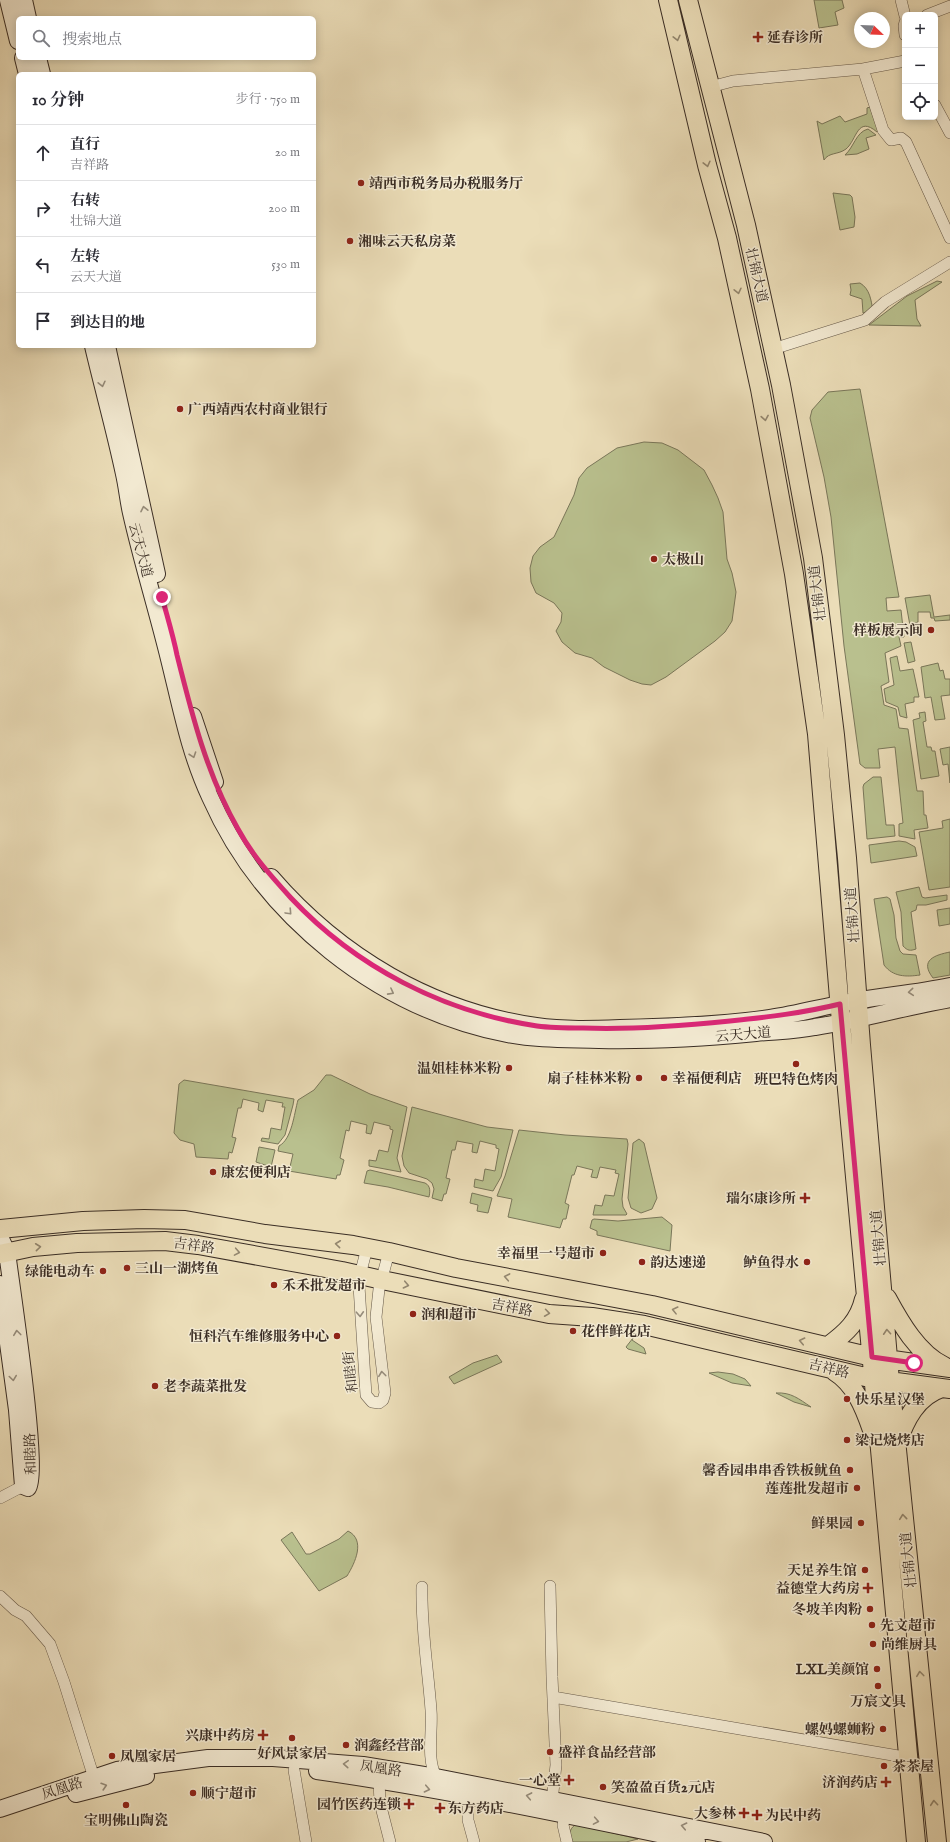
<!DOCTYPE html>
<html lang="zh">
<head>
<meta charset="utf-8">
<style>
	:root { --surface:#fff; --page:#f2f2f3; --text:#2b2b33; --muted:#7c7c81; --line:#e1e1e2 }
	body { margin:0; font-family:"IM FELL English","Noto Serif SC",serif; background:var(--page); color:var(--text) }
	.controls { position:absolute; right:12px; top:12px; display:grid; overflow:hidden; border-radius:6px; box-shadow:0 2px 10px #0003 }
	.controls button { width:36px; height:36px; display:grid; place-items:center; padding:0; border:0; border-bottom:1px solid var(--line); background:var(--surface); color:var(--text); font:20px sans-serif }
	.compass { position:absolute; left:854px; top:12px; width:36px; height:36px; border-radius:50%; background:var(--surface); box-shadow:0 2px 10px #0003; rotate:113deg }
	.stop { position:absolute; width:12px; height:12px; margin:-9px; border:3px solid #db2777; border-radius:50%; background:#fff }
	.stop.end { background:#db2777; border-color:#fff; box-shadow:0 1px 4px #0008 }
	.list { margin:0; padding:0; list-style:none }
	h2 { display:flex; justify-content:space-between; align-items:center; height:52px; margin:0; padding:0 16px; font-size:17px }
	h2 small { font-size:13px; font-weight:400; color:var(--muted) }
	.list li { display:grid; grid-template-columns:26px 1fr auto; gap:12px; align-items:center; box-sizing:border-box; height:56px; padding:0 16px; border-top:1px solid var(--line) }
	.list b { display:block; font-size:15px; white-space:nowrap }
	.list p { margin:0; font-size:13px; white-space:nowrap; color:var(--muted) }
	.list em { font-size:13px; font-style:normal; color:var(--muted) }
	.icon { flex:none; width:22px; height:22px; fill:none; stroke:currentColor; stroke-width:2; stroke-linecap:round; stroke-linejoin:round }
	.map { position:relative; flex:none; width:950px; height:1842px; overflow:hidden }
	.search { position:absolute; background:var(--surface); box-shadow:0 2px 10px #0003; left:16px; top:16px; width:300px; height:44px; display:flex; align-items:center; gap:10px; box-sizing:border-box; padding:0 14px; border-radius:6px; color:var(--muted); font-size:15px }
	.panel { position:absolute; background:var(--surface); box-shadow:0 2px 10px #0003; left:16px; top:72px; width:300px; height:276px; border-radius:6px }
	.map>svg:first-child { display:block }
	.green { fill:#b9c08e; stroke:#7a775a }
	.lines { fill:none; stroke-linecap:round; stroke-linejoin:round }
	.street-casing { stroke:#675a4a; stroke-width:12 }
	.secondary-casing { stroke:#3b2e25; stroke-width:18 }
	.primary-casing { stroke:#3b2e25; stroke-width:20 }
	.street { stroke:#f2e9d1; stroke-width:11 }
	.secondary { stroke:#f2e9d1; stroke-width:16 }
	.primary { stroke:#ebddb8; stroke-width:18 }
	.oneway { stroke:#93866e }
	.oneway2 { stroke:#968c7b }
	.route { stroke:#db2777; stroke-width:5 }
	.poi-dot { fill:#8f2418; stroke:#f2e9d1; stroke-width:1.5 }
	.labels { text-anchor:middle; stroke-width:3; stroke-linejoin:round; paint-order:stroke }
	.poi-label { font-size:14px; font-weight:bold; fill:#3b2e25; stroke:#f2e9d1; text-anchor:start }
	.street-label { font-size:14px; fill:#3b2e25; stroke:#f2e9d1 }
</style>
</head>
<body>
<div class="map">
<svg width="950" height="1842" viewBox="0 0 950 1842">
	<rect width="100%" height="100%" fill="#ebddb8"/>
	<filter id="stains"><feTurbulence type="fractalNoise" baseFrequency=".005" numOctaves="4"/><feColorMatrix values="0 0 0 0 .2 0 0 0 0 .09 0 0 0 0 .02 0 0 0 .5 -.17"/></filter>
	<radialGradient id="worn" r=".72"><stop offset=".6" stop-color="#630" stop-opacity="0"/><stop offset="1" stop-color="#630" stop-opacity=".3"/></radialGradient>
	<!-- green -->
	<path class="green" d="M814,0h28l2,8 -9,4 3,13 -19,3z
		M870,107l8,24 -1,1c-20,-17 -20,8 -31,17 -8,6 -17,3 -22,11l-7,-39 5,3 18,-8 5,6 22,-8v-6z
		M868,129l8,6 -10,3 3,11 -12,5 -12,1c9,-8 11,-23 23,-26z
		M833,193l17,2 2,2 3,20 -1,10 -14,3z
		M937,281l5,1 -27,18 2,19 4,7 -52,-1 38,-29z
		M860,283c10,6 11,17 13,28l-10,2 -1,-14 -12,-4 1,-5 -1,-6z
		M860,389l39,208 -13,1 1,13 14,-1 3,27h-5l2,9 -16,7 4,29 -8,4 3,19 12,4 3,19 9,1 9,62h6l1,24h2l2,13 -14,2 1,9 -16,-3v-12l4,-1 -8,-76 -17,2 2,19h-15l-5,-4 -16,-118 -13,-129 -7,-40 -14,-59 2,-8 16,-18z
		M644,442l18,1 16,7 26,20 8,15 6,13 5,14 4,47 5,14 4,19 -4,29 -7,11 -10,9 -49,36 -15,8 -9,-1 -12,-4 -26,-13 -12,-9 -17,-5 -13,-11 -6,-11 5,-9 1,-9 -8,-10 -18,-10 -5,-11 -1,-14 3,-12 7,-9 14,-10 20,-42 5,-17 8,-10 30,-20z
		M930,595l4,22 16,-2v5l-15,1 -1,-3h-3l-1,-6h-12v10l-3,1 1,8h-5l-6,-33z
		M911,642l4,19 -7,2 -4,-20z
		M897,656l3,15 13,-2 6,28h-5v5l-9,2 2,14 -7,-2 -2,-9 -12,-5 -2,-13 10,-4 -4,-27z
		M938,663l2,8 3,-1 2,9h5v16l-9,1 4,23 -10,1 -4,-23 -6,1 -4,-31z
		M925,712l1,9 -3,1 4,25h4l1,4h3l4,25 -18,3 -8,-59 7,-2 -1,-5z
		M950,747v36l-2,-19 -5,1 -3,-16z
		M873,777h8l5,48h8l1,11 -28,3 -4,-52 1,-3z
		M950,819v68l-21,3 -10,-58 24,-4 -1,-7z
		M899,841l7,1 9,5 2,9 -46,7 -2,-18z
		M919,887l3,10 3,1 22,-3v5l-21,5h-9l-1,5 -5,2 5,37c-6,2 -8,2 -13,-3l-2,-34 -5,-20z
		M887,897l3,2 4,16 2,23 4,13 3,3 13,1 4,20c-14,2 -27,2 -36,-10l-10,-66z
		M950,908v16l-11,2 -2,-16z
		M950,952v23l-17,3c-14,-18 2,-23 17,-26z
		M326,1075h5l39,19 37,13 -10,51 4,14 -32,-6v-6l7,1 3,-11 9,2 5,-22 -3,-1v-3l-16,-4 -3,12 -5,-1 1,-8 -16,-4 -2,10 -3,-1 -6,28 4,2 -4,15h-3l-1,4 -47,-8 4,-17 -15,-3 1,-5c13,-7 15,-32 19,-46l16,-10z
		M184,1080l110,19 -1,6 -8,30 -7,9 -17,-3 1,-3 7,1 2,-11 10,2 4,-23h-3l1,-4 -17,-3 -3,12 -5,-2 1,-7 -16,-4 -2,9h-3l-6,29 4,1 -4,15 -3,-1 -1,7 -32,-2 -2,-13 -14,-4 -6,-7 5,-49z
		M412,1107l75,20 26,3 -12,47 -8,14 -19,-4 1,-8 8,2 2,-12 10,2 4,-22 -3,-1v-3l-16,-4 -3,12 -5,-1 1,-8 -16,-3 -2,9h-3l-6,28 4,1 -4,15h-2l-2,7 -10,-3 2,-9 -2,-6 -5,-4 -18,-6 -5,-7 -2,-10z
		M519,1130l46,5 62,4 1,5 -6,55 1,8 4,7 -1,1h-33l2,-10 7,1 3,-11 9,1 5,-22 -4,-1 1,-3 -16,-3 -3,11 -6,-1 2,-7 -16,-4 -3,9h-2l-7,28 4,2 -3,14h-3l-3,9 -52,-11 4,-18 -15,-3 8,-20z
		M639,1139l5,4 13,55 -5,11 -11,4 -10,-5 -3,-10 5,-55z
		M259,1147l16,3 -4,17 -15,-5z
		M370,1170l55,13c6,3 5,9 4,14l-41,-10 -24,-4 3,-12z
		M472,1193l20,5 -4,15 -11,-2 1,-6 -8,-2z
		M662,1217l10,8 -2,26 -73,-16v-4l-7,-3 2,-8 2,-1 24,2z
		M633,1338l-1,2 12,8 2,6 -18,-5 -2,-2z
		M497,1355l5,7 -48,22 -5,-7 24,-14z
		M718,1372l15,2 12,5 6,7 -19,-3 -23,-10z
		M776,1393c15,-1 23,6 35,14l-17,-5z
		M348,1531c18,9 7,32 -1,45l-28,15 -38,-51 11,-8 14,22h4l29,-15z
		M575,1825h5l58,14 -12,3h-53c-3,-7 -5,-12 2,-17z"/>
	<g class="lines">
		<defs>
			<path id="street" d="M901,0l4,16
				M927,15l23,-9
				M905,22l-1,4 1,9
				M863,69l42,-8
				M710,87l23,-6 130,-12 20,61 8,10 10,-2 5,4 44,96
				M935,105l15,28
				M773,349l92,-29 20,-18 65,-40
				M367,1248l-7,27 -1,11 7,109 6,7 7,1 4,-3 2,-7 -9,-76 3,-28 10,-37
				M0,1498l23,-12
				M550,1586l2,91 4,88 -4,36
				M422,1587c-1,41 6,82 9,123 2,21 -5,47 5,67
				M0,1596l15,14 11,6 24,28 14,38 30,96
				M553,1697l357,61
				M294,1770l12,72
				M379,1781l1,22 10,39
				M468,1796v24l6,22
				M565,1815l-2,10 4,17"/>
			<path id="secondary" d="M8,0l10,41
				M24,0l4,18
				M23,58l4,16
				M38,58l4,16
				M93,346c10,43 22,85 31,128 3,13 4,26 7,39 11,49 26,97 38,146 12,48 20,93 41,138 53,120 169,212 297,237 31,6 61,5 92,6 52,1 105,-2 157,-7 20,-2 40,-2 59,-6 45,-7 90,-20 135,-28
				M107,346l50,228
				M193,716l22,66
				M271,877c69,80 161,134 265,149 28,4 57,3 84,2 50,-1 100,-3 150,-10 27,-4 52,-11 79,-16 33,-6 67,-9 101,-16
				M0,1237l7,15c4,33 33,219 21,236l-5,-2 -6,-76 -17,-126
				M317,1771c127,18 254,45 380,71
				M76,1794l70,-18
				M0,1809l117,-39 91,-12h65l90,7 73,12 328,65"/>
			<path id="primary" d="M668,0l39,165 20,73 33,151 34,185 23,160 26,312 73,796
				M688,0l58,225 35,160 32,173 22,177 12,123 14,187 29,336 47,461
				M0,1229l83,-8 61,-2 41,1 80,14 88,11 36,7 67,16 196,37 220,52 78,11
				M0,1254l33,-7 44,-4 88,-2 33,4 144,26 40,9 167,34 43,3 52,8 230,54 76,10
				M887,1298c13,24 31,56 57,68
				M828,1346c18,-13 31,-25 36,-47
				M834,1371c21,13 30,36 38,59
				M897,1444c8,-24 20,-48 45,-56"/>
		</defs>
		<!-- street casing -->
		<use href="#street" class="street-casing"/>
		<!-- secondary casing -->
		<use href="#secondary" class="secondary-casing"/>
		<!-- primary casing -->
		<use href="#primary" class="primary-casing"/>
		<!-- street -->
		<use href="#street" class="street"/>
		<!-- secondary -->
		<use href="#secondary" class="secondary"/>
		<!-- primary -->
		<use href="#primary" class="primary"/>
	</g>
	<!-- one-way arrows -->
	<defs><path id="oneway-chevron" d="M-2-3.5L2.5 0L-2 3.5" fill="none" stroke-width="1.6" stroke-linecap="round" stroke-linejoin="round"/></defs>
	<g class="oneway">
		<use href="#oneway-chevron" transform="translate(677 38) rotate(76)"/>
		<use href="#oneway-chevron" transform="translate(707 164) rotate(76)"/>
		<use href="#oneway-chevron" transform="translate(738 291) rotate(77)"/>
		<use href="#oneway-chevron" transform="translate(765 418) rotate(80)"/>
		<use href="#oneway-chevron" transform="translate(338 1244) rotate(-174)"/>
		<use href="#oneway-chevron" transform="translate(38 1247) rotate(-6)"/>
		<use href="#oneway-chevron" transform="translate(237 1252) rotate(10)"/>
		<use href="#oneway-chevron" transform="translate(507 1277) rotate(-169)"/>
		<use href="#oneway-chevron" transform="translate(406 1285) rotate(12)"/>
		<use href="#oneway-chevron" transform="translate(675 1310) rotate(-166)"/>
		<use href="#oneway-chevron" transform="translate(547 1313) rotate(8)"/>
		<use href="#oneway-chevron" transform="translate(887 1332) rotate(-94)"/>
		<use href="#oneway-chevron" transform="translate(802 1341) rotate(-168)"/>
		<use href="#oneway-chevron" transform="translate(903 1517) rotate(-96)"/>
		<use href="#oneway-chevron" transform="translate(920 1674) rotate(-97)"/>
		<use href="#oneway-chevron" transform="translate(934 1803) rotate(-95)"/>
	</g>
	<g class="oneway2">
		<use href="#oneway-chevron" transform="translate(102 384) rotate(77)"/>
		<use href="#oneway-chevron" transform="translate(144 509) rotate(-102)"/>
		<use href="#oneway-chevron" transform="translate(193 755) rotate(71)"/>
		<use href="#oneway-chevron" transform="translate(289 912) rotate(47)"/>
		<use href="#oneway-chevron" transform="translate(391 992) rotate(28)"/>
		<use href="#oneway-chevron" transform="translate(911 992) rotate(175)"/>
		<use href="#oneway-chevron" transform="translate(360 1314) rotate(87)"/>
		<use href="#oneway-chevron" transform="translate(17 1333) rotate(-97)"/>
		<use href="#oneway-chevron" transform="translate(382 1374) rotate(-97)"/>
		<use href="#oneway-chevron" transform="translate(13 1378) rotate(82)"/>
		<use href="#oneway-chevron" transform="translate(346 1764) rotate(-176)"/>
		<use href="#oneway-chevron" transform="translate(104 1786) rotate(-17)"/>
		<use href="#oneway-chevron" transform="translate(427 1789) rotate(12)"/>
		<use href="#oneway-chevron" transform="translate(529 1796) rotate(-169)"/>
		<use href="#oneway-chevron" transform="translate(596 1821) rotate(10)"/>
		<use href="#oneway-chevron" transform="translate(684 1826) rotate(-168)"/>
	</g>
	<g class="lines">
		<!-- route -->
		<path class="route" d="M162,597c5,19 11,38 15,58 15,60 30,120 61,174 14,26 33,47 53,69 65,69 152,114 246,128 15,2 30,2 46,2 49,2 98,-2 147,-7 38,-4 73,-8 110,-17l32,353 42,6"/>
	</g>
	<!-- markers -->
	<g class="poi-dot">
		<path d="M756 31h4v4h4v4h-4v4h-4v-4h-4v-4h4z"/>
		<circle cx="361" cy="183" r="4"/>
		<circle cx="350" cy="241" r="4"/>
		<circle cx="180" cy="409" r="4"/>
		<circle cx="654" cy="559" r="4"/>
		<circle cx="931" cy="630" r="4"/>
		<circle cx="796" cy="1064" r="4"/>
		<circle cx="509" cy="1068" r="4"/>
		<circle cx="639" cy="1078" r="4"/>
		<circle cx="664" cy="1078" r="4"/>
		<circle cx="213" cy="1172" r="4"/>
		<path d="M803 1192h4v4h4v4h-4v4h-4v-4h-4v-4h4z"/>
		<circle cx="603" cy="1253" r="4"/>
		<circle cx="642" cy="1262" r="4"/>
		<circle cx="807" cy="1262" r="4"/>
		<circle cx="127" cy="1268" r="4"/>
		<circle cx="103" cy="1271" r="4"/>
		<circle cx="274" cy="1285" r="4"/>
		<circle cx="413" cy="1314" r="4"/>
		<circle cx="573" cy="1331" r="4"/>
		<circle cx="337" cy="1336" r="4"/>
		<circle cx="155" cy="1386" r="4"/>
		<circle cx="847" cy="1399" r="4"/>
		<circle cx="847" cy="1440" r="4"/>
		<circle cx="850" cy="1470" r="4"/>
		<circle cx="857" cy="1488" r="4"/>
		<circle cx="861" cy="1523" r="4"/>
		<circle cx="865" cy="1570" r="4"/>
		<path d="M866 1582h4v4h4v4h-4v4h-4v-4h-4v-4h4z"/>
		<circle cx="870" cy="1609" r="4"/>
		<circle cx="872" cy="1625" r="4"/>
		<circle cx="873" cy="1644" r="4"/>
		<circle cx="877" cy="1669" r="4"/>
		<circle cx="878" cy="1686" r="4"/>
		<circle cx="883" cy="1729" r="4"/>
		<path d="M261 1729h4v4h4v4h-4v4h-4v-4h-4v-4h4z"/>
		<circle cx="292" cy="1738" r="4"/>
		<circle cx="346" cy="1745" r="4"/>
		<circle cx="550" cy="1752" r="4"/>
		<circle cx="112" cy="1756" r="4"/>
		<circle cx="884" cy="1766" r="4"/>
		<path d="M567 1774h4v4h4v4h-4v4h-4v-4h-4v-4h4z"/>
		<path d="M884 1776h4v4h4v4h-4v4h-4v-4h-4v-4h4z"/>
		<circle cx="603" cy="1787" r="4"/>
		<circle cx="193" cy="1793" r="4"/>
		<path d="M407 1798h4v4h4v4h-4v4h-4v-4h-4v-4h4z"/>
		<circle cx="126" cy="1805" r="4"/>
		<path d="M438 1802h4v4h4v4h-4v4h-4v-4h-4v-4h4z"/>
		<path d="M742 1807h4v4h4v4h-4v4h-4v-4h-4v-4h4z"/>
		<path d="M755 1809h4v4h4v4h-4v4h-4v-4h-4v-4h4z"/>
	</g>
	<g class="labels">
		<!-- poi labels -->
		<g class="poi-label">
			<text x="767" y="42">延春诊所</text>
			<text x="369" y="188">靖西市税务局办税服务厅</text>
			<text x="358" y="246">湘味云天私房菜</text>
			<text x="188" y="414">广西靖西农村商业银行</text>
			<text x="662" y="564">太极山</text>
			<text x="923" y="635" text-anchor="end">样板展示间</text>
			<text x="501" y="1073" text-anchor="end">温姐桂林米粉</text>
			<text x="631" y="1083" text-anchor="end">扇子桂林米粉</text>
			<text x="672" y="1083">幸福便利店</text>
			<text x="796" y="1084" text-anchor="middle">班巴特色烤肉</text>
			<text x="221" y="1177">康宏便利店</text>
			<text x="796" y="1203" text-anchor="end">瑞尔康诊所</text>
			<text x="595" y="1258" text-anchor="end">幸福里一号超市</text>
			<text x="650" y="1267">韵达速递</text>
			<text x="799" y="1267" text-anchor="end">鲈鱼得水</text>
			<text x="135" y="1273">三山一湖烤鱼</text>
			<text x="95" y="1276" text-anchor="end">绿能电动车</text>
			<text x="282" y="1290">禾禾批发超市</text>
			<text x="421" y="1319">润和超市</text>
			<text x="581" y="1336">花伴鲜花店</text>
			<text x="329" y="1341" text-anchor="end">恒科汽车维修服务中心</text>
			<text x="163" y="1391">老李蔬菜批发</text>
			<text x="855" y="1404">快乐星汉堡</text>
			<text x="855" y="1445">梁记烧烤店</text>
			<text x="842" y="1475" text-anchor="end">馨香园串串香铁板鱿鱼</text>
			<text x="849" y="1493" text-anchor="end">莲莲批发超市</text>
			<text x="853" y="1528" text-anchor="end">鲜果园</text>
			<text x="857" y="1575" text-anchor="end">天足养生馆</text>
			<text x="860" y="1593" text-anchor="end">益德堂大药房</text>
			<text x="862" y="1614" text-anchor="end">冬坡羊肉粉</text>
			<text x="880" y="1630">先文超市</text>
			<text x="881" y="1649">尚维厨具</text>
			<text x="869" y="1674" text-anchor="end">LXL美颜馆</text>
			<text x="878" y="1706" text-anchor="middle">万宸文具</text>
			<text x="875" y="1734" text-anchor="end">螺妈螺蛳粉</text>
			<text x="255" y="1740" text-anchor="end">兴康中药房</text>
			<text x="354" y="1750">润鑫经营部</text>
			<text x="558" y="1757">盛祥食品经营部</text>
			<text x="292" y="1758" text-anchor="middle">好风景家居</text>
			<text x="120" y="1761">凤凰家居</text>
			<text x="892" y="1771">茶茶屋</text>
			<text x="561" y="1785" text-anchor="end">一心堂</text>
			<text x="878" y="1787" text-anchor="end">济润药店</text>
			<text x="611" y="1792">笑盈盈百货2元店</text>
			<text x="201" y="1798">顺宁超市</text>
			<text x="401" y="1809" text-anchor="end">园竹医药连锁</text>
			<text x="448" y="1813">东方药店</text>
			<text x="736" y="1818" text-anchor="end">大参林</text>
			<text x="765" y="1820">为民中药</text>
			<text x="126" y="1825" text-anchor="middle">宝明佛山陶瓷</text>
		</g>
		<!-- street labels -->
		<g class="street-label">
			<text transform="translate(757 275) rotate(77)" y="5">壮锦大道</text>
			<text transform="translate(141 550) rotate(75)" y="5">云天大道</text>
			<text transform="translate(817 593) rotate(-97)" y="5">壮锦大道</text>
			<text transform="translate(852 915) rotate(-94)" y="5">壮锦大道</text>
			<text transform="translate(743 1034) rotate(-5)" y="5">云天大道</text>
			<text transform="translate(878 1238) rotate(-95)" y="5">壮锦大道</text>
			<text transform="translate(194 1245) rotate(8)" y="5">吉祥路</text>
			<text transform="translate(512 1307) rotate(11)" y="5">吉祥路</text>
			<text transform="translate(829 1368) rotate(14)" y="5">吉祥路</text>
			<text transform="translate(350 1372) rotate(-96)" y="5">和睦街</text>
			<text transform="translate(30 1454) rotate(-92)" y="5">和睦路</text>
			<text transform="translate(908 1560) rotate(-96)" y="5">壮锦大道</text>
			<text transform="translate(381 1768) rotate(8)" y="5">凤凰路</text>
			<text transform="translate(62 1788) rotate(-18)" y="5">凤凰路</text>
		</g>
	</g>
	<rect width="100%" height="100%" filter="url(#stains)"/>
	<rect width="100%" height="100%" fill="url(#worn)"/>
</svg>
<div class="controls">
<button>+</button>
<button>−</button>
<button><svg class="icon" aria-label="locate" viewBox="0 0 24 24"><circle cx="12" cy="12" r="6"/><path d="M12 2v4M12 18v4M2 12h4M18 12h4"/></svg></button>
</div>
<svg class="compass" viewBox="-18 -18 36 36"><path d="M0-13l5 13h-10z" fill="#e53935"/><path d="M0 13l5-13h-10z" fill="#7c7c81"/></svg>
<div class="stop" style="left:914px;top:1363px"></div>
<div class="stop end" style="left:162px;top:597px"></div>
<div class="search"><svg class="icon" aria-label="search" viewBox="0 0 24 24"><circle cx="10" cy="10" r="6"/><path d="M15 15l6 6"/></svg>搜索地点</div>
<section class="panel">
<h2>10 分钟<small>步行 · 750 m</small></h2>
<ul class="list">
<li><svg class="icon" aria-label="ahead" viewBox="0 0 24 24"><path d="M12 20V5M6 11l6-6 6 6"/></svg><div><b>直行</b><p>吉祥路</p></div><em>20 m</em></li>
<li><svg class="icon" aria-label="right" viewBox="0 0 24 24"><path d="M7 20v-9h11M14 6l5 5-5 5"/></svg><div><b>右转</b><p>壮锦大道</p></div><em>200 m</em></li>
<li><svg class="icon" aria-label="left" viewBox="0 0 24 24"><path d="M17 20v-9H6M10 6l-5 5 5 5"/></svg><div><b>左转</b><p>云天大道</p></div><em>530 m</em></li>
<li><svg class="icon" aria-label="arrive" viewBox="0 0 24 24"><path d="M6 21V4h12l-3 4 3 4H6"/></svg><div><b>到达目的地</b></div></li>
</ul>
</section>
</div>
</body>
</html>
